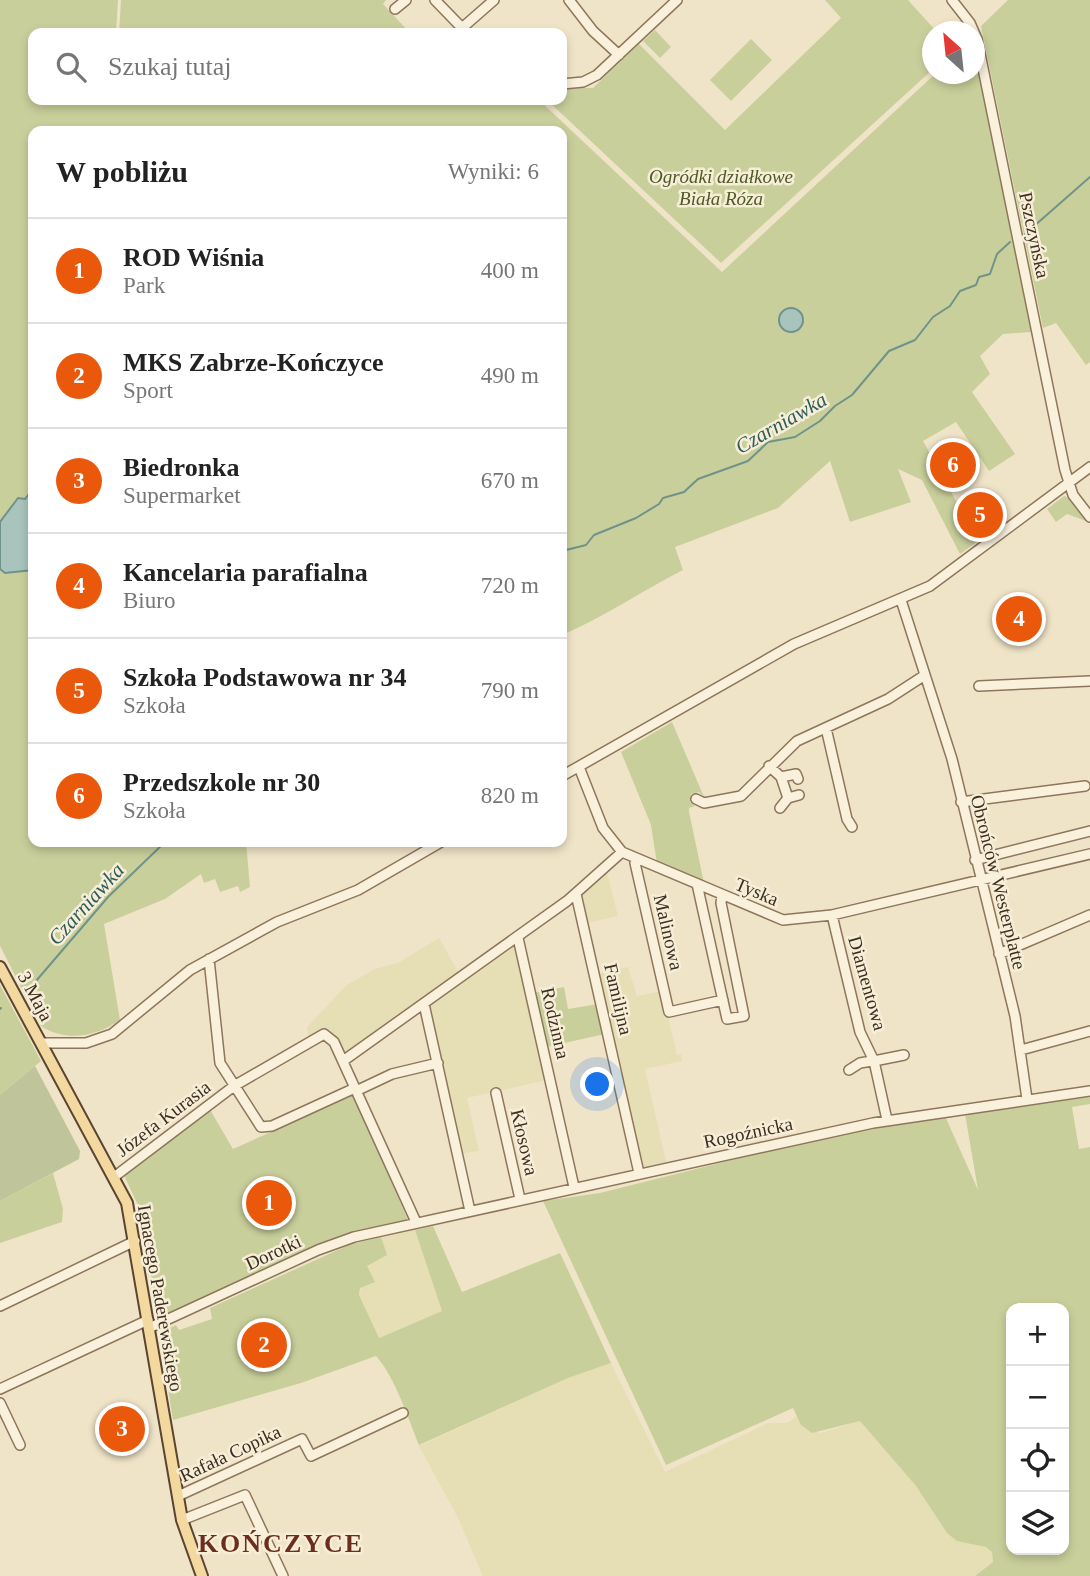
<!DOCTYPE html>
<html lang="pl">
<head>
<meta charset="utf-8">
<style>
	:root { --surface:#fff; --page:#f2f2f2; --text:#222; --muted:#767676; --line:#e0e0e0; --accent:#ea580c }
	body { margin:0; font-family:Georgia,serif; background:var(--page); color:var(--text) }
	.controls { position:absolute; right:21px; bottom:21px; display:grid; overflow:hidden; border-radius:14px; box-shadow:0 4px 10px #0003 }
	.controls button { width:63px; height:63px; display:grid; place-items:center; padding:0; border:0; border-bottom:2px solid var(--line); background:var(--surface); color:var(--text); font:35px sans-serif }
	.compass { position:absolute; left:922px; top:21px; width:63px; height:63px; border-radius:50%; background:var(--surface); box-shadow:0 4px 10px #0003; rotate:333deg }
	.you { position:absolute; left:598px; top:1085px; width:24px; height:24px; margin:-18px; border:5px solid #fff; border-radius:50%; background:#1a73e8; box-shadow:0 0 0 10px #1a73e833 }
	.badge { display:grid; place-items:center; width:46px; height:46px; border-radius:50%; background:var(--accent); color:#fff; font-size:23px; font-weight:700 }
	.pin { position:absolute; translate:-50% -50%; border:4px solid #fff; box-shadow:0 2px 7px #0006 }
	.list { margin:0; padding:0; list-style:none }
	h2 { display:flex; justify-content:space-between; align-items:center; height:91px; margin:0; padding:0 28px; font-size:30px }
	h2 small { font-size:23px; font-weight:400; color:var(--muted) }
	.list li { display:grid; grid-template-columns:46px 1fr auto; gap:21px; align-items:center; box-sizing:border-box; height:105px; padding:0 28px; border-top:2px solid var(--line) }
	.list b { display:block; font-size:26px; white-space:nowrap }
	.list p { margin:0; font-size:23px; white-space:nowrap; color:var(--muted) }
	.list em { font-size:23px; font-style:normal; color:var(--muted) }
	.icon { flex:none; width:38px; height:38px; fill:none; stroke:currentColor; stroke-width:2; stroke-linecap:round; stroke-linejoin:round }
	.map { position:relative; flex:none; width:1090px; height:1576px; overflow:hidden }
	.search { position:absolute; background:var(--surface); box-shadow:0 4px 10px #0003; left:28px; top:28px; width:539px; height:77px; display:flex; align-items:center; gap:18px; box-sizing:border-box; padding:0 24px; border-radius:14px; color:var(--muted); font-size:26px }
	.panel { position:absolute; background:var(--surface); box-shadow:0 4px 10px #0003; left:28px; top:126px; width:539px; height:721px; border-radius:14px }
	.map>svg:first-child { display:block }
	.farmland { fill:#e6deb5 }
	.green { fill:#c9cf9b; fill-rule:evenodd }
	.cemetery { fill:#bfc49a }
	.water { fill:#a9c4bc; stroke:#6f938a; stroke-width:2 }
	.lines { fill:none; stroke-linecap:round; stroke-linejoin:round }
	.stream { stroke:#6f938a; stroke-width:2 }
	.minor-casing { stroke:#8d765c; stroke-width:12 }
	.major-casing { stroke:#5b4430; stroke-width:14 }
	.minor { stroke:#faf1dc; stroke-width:9 }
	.major { stroke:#f3d9a0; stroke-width:10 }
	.labels { text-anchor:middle; stroke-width:5; stroke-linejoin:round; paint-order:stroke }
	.park-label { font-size:19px; font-style:italic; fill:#4d5a26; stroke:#f7eed8 }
	.street-label { font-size:19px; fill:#3d2e20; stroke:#f7eed8 }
	.water-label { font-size:21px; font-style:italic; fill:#2f5d5a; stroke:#f7eed8 }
	.district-label { font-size:26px; font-weight:bold; letter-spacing:2px; fill:#6b2e1e; stroke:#f7eed8 }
</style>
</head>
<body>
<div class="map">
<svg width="1090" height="1576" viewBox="0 0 1090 1576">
	<rect width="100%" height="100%" fill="#f0e4c8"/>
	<!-- farmland -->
	<path class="farmland" d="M607,872l11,44 -31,7 -5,-28z
		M439,938l21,37 -112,79 -6,-3 -12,-21 -7,-1 -15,8 -1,-10 41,-43 27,-15 23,-6z
		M515,942l32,138 -80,18 12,53 -18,3 -31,-150z
		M628,967l9,29 25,-5 15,64 4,-1 1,7 -37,8 21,93 -23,5 -46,-193z
		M415,1230l27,81 -64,27 -19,-43 8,-29 19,-11 -5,-18z
		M611,1363l54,109 103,-49h19l10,-7 4,9 19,8 40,-12 56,65 31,47 39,14 6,5 1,10 -18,14h-492l-25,-58 -39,-72 149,-68z"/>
	<!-- green -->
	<path class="green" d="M0,0h118l-2,33h-83v67h506l183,172 213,-198h39l1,-19 56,277 -28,2 -23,22 10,18 -18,18 43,62 -26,17 -33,-49 -33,19 55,100 -18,13 -38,-74 -24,-11 13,33 -61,20 -20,-61 -52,47 -103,39 8,23c-41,21 -79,47 -121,65v-504h-529v711h213l4,45 -10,5 -2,-6 -18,6 -5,-13 -11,4 -3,-9 -36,25 -61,25 16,96c-23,16 -53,23 -79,6l-41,-80z
		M121,0h265l-3,4 27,29h-291z
		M825,0h83l28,31 -4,1v38l-211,193 -174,-163h15v-12h31l46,-44 86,86 116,-112z
		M1008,0h82v362l-4,3 -30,-42 -13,5 -62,-302z
		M655,30l16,17 -11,11 -17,-17z
		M751,39l21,21 -41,41 -21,-21z
		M1064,496l3,1 19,24 -19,-7 -11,8 -9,-13z
		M672,722l32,75 -5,-5 -8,2 -1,8 5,4 -6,2v4l15,71 -47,-19 -6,-39 -30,-73z
		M0,985l41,76 -41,34z
		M564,987l4,22 30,-5 7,30 -59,13 -12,-54z
		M353,1095l55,125 -87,24 -164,76 -14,-104 -21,-45 87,-63 24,41z
		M1090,1097v7l-18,3 7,42 11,-2v429h-115l18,-14 -1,-10 -6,-5 -29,-6 -10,-8 -31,-47 -56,-65 -48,12 -11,-8 -8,-17 -127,57 -123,-264 57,-8 236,-59 109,-18 33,74 -13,-76zM1011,1308h53v242h-53z
		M53,1173l10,36 -1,13 -62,21v-42z
		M433,1226l29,66 98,-39 51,110 -43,15 -149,67c-11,-27 -24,-68 -43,-89l-75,27 -128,37 -14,-87 17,-8 3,5 33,-11 -2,-11 141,-64 30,-7 6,18 -20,11 8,16 -15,6 -1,7 20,43 63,-27 -27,-81z"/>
	<!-- cemetery -->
	<path class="cemetery" d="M35,1066l45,85 -1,8 -79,42v-106z"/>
	<!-- water -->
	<path class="water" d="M779 320a12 12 0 1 1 24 0a12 12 0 1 1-24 0Z
		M33,489v81l-28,3 -5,-4v-47l18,-24 7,1z"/>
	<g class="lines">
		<!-- stream -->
		<path class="stream" d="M1025,234l65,-57
			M562,551l24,-6 8,-10 42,-17 23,-14 4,-6 21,-6 14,-13 50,-18 20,-19 27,-5 25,-16 15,-15 17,-11 37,-44 26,-11 18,-23 17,-11 10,-15 16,-6 3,-8 11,-3 7,-20 13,-12
			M30,988l78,-91 57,-55
			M0,1009l1,-1"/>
		<defs>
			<path id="minor" d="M435,0l32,33
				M569,0l24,31 26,24
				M952,0l18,23 7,16 88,431 8,25 17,22
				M395,9l11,-9
				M462,28l32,-28
				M562,84l21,-2 14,-7 80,-75
				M901,600l51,159 63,257 12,83
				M979,686l111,-5
				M826,728l21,91 5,8
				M769,766l12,11 7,21 11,-3
				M579,767l24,61 19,24 161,68 49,-5 258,-61
				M562,776l232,-132 136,-58 160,-119
				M781,777l15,-3 2,5
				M696,799l8,4 37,-7 56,-55 91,-42 37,-24
				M961,802l124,-16
				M780,808l8,-10
				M637,859l-2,4 34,149 54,-12
				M975,860l115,-29
				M697,884l30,135 17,-3 -23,-113 1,-8
				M576,894l63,279
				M832,915l28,117 14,29
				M518,938l56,249
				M999,954l91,-39
				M209,959l11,104 41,64 11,-1 83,-38
				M424,1004l46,207
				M41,1043h45l26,-9 78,-64 87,-48 81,-32 83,-48
				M1021,1050l69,-19
				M343,1061l224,-160 55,-49
				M849,1070l11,-7 12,-2
				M356,1091l36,-17 46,-11
				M496,1093l24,106
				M887,1120l-13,-59 30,-6
				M114,1177l120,-91 90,-52 10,8 82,180
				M0,1306l135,-65
				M149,1328l169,-78 36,-13 519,-114 217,-32
				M0,1389l148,-69
				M0,1403l20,42
				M178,1496l124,-57 9,17 92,-43
				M182,1520l63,-25 38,81"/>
			<path id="major" d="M0,967l127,236 55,317 20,56"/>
		</defs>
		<!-- minor casing -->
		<use href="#minor" class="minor-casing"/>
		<!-- major casing -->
		<use href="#major" class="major-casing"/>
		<!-- minor -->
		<use href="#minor" class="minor"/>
		<!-- major -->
		<use href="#major" class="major"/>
	</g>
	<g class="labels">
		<!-- park labels -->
		<g class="park-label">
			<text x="721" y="183">Ogródki działkowe<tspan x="721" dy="22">Biała Róza</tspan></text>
		</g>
		<!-- street labels -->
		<g class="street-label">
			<text transform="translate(1035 235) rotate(78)" y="7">Pszczyńska</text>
			<text transform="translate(999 882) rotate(76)" y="7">Obrońców Westerplatte</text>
			<text transform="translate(757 891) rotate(23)" y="7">Tyska</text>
			<text transform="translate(669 932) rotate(77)" y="7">Malinowa</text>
			<text transform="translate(868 983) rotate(74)" y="7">Diamentowa</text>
			<text transform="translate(36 996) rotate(62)" y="7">3 Maja</text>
			<text transform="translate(619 999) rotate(77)" y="7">Familijna</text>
			<text transform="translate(556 1023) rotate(77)" y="7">Rodzinna</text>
			<text transform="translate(163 1118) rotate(-37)" y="7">Józefa Kurasia</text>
			<text transform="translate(748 1132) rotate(-12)" y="7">Rogoźnicka</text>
			<text transform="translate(525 1142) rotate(77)" y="7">Kłosowa</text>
			<text transform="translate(273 1252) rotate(-25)" y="7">Dorotki</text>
			<text transform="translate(161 1298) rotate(80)" y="7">Ignacego Paderewskiego</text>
			<text transform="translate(230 1453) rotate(-25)" y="7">Rafała Copika</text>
		</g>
		<!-- water labels -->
		<g class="water-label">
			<text transform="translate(781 423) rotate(-30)" y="7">Czarniawka</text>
			<text transform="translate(86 904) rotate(-48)" y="7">Czarniawka</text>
		</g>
		<!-- district labels -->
		<g class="district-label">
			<text x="281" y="1552">KOŃCZYCE</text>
		</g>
	</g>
</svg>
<div class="controls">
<button>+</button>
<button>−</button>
<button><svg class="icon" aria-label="locate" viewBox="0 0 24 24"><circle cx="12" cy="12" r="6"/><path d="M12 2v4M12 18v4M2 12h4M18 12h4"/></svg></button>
<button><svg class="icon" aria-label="layers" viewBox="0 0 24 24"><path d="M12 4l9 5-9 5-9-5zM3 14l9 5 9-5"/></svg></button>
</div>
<svg class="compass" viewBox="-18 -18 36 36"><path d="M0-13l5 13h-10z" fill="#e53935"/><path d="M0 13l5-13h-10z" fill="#767676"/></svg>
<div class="you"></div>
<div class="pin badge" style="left:269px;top:1203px">1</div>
<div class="pin badge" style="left:264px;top:1345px">2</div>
<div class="pin badge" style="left:122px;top:1429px">3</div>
<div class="pin badge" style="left:1019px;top:619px">4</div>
<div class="pin badge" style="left:980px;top:515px">5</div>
<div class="pin badge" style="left:953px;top:465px">6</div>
<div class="search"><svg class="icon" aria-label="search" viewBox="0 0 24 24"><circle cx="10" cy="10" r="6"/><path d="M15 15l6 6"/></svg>Szukaj tutaj</div>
<section class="panel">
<h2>W pobliżu<small>Wyniki: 6</small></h2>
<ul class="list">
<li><span class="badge">1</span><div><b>ROD Wiśnia</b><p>Park</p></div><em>400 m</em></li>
<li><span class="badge">2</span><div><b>MKS Zabrze-Kończyce</b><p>Sport</p></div><em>490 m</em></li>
<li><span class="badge">3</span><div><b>Biedronka</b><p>Supermarket</p></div><em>670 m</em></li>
<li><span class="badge">4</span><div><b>Kancelaria parafialna</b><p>Biuro</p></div><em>720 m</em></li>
<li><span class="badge">5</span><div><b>Szkoła Podstawowa nr 34</b><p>Szkoła</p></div><em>790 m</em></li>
<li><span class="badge">6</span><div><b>Przedszkole nr 30</b><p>Szkoła</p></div><em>820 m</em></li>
</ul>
</section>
</div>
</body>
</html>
